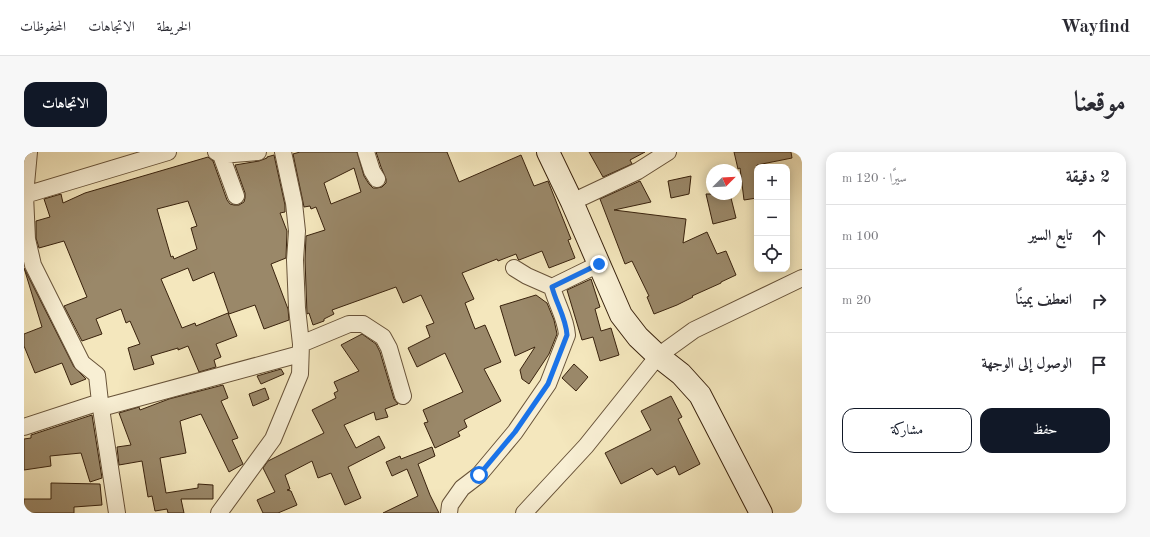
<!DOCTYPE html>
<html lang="ar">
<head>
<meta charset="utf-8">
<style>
	:root { --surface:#fff; --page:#f7f7f7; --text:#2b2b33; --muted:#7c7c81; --line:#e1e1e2; --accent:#111827 }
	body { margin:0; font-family:"Old Standard TT",Amiri,serif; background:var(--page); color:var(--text); direction:rtl }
	.controls { position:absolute; right:12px; top:12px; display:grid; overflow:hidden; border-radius:8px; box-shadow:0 2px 10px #0003 }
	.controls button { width:36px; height:36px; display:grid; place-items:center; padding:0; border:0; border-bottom:1px solid var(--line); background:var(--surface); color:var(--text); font:20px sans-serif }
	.compass { position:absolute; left:682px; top:12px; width:36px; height:36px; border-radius:50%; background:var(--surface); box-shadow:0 2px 10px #0003; rotate:66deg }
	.stop { position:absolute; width:12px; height:12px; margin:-9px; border:3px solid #1a73e8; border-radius:50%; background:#fff }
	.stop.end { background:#1a73e8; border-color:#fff; box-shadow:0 1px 4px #0008 }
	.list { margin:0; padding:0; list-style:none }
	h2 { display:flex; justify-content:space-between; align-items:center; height:52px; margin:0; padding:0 16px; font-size:17px }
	h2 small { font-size:13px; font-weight:400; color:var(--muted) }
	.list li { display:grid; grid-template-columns:26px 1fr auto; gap:12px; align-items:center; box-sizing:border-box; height:64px; padding:0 16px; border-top:1px solid var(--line) }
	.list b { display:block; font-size:15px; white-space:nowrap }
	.list em { font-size:13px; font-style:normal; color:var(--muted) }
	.actions { display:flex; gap:8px; padding:12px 16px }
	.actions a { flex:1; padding:9px 0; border:1px solid var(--accent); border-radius:12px; text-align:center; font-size:14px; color:var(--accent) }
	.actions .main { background:var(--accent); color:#fff }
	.icon { flex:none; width:22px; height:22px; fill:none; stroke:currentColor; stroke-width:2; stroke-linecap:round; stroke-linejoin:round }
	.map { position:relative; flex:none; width:778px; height:361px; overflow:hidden; direction:ltr; border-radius:12px }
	header { display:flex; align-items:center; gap:24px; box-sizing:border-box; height:56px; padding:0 20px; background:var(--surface); border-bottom:1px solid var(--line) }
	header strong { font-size:19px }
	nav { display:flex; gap:22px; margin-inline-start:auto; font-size:14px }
	.intro { display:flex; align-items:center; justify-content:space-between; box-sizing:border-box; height:96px; padding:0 24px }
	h1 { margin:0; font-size:28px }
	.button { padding:10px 18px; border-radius:12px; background:var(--accent); color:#fff; font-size:14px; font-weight:700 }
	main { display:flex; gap:24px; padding:0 24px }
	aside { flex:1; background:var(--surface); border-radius:12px; box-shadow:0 2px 10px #0003 }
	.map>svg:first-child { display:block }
	.building { fill:#9a8869; stroke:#39220d; fill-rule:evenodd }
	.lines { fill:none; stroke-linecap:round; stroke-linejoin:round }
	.minor-casing { stroke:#685339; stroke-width:18 }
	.secondary-casing { stroke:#39220d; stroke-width:24 }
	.minor { stroke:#f8efd4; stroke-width:16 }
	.secondary { stroke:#f8efd4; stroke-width:22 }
	.route { stroke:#1a73e8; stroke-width:5 }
</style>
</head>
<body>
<header>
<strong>Wayfind</strong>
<nav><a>الخريطة</a><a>الاتجاهات</a><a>المحفوظات</a></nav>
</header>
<div class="intro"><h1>موقعنا</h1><a class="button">الاتجاهات</a></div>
<main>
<aside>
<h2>2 دقيقة<small>سيرًا · 120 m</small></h2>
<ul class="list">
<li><svg class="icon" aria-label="ahead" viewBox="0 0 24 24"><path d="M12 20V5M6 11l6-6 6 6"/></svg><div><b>تابع السير</b></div><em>100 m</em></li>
<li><svg class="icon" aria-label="right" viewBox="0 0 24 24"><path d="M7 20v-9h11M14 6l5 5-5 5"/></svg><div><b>انعطف يمينًا</b></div><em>20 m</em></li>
<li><svg class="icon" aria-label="arrive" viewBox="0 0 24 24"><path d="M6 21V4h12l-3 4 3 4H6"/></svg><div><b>الوصول إلى الوجهة</b></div></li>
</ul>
<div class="actions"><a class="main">حفظ</a><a>مشاركة</a></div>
</aside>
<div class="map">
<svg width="778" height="361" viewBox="0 0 778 361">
	<rect width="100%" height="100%" fill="#f4e7bd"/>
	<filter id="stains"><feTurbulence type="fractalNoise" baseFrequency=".005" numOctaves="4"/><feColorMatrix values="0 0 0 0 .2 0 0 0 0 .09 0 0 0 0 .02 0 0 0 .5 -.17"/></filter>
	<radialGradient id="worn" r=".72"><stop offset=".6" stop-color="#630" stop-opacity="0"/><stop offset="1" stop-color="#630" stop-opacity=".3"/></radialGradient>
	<!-- building -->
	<path class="building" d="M276,0h57l7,24 5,8 4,4h4l5,-1 4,-4v-4l-5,-12 -5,-15h71l12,30 62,-27 13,31 14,-5 23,58 -3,1 7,18 -26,10 -7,-17 -23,9 -1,-1 -2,-5 -18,7 -1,-2 -35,14 12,26 -9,4 10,26 10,-4 16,37 -17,7 17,32 -37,19 3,7 -9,5 2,4 -25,12 -11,-25 4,-1 -5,-12 40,-18 -18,-39 -28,14 -9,-19 22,-11 -4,-11 8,-3 -13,-28 -18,8 -7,-16 -64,23 2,4 -10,5v2l-11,4 -4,-12 -2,1 -2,-54 1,-24 19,-6 -9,-23 -5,2 -1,-3 -6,1 -11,-53zM330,16l7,24 -30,12 -7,-21z
		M565,0h56l-15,8 2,4 -29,13z
		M710,0h57l1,6 -35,7v33l-13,2 -4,-32 -2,1z
		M250,3l11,50v7l-5,1 7,18 -1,27 -15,6 17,45 1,11 -25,9 -9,-24 -26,9 -15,-42 -21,9 -5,-13 -27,11 21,49 13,-5 1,3 32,-13 9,23 -21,8 5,13 -7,3 2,7 -17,5 -11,-26 -10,4v-2l-27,8 3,8 -20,6 -6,-22 12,-4 -10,-23 -4,2 -5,-14 -25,10 6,15 -20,7 -18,-35 23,-9 -23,-56 -25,7 -3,-10v-17l14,-4 -6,-18 17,-5 2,9 22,-10 123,-36 5,4 14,39 3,4 4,1h5l5,-3 1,-4v-5l-10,-28 24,-4 8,-3v-1zM164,49l9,25 -6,2 6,21 -23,10 -1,-3 -2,1 -14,-48z
		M667,24l-2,18 -18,4 -3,-17z
		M616,29l11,21 -37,8 72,9 -3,24 24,-11 10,22 9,-3 10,24 -15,7v1l-29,13 1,1 -16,8 -23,9 -7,-17 2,-1 -17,-35 -7,3 -25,-65z
		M682,42h24l6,24 -23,6z
		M0,116l50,99 12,12 -15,6 -9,-22 -27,10 -11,-27v-12l18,-7z
		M567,127l9,28 -5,2 6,22 10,-3 8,27 -19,6 -7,-24 -11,3 -15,-50z
		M512,143l11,8 7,17 3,14 -8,20 -20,30 -7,-5 -2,-9 15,-23 -20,9 -15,-50z
		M338,182l14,10 4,8 14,47 4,5 -13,5 3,8 -12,3 -2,-8 -30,13 12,23 23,-12 6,12 -37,19 13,31 -16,7 -14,-32 -13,5 -6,-17 -27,14 5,14 -3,1 4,1 6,14 -19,8h-15l-6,-13 18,-8 -12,-24 5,-7 56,-28 -12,-23 24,-12 -2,-5 4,-2 -4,-9 25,-11 -18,-26z
		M550,212l14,13 -12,14 -14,-13z
		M257,217l3,5 -23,10 -4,-8z
		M199,233l5,13 -7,3 17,37 -6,2 11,24 -14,8 -28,-58 -21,7 6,32 -26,5 6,35 32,-5v-4l15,1v14h-32l3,14h-16l-1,-4 -12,2 -3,-15 -4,1 -6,-36 -23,4 -2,-18 14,-2 -12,-32 20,-6 1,3 29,-11z
		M241,236l4,11 -16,7 -4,-12z
		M647,244l11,21 -4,2 22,45 -21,11 -4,-9 -18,9 -5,-7 -31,16 -16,-31 46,-23 -10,-19z
		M68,263l10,63 -12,4 -9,-29 -31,3 1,10 -27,4v-31l7,-1v-3z
		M408,295l3,9 -17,8 12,31 9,18h-56l35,-17 -11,-27 -15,7 -6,-14 14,-6 1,3z
		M27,331l49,1 2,21 -28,2v6h-50v-14h27z"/>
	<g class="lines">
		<defs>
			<path id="minor" d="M192,0l5,3 37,-3
				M342,0l6,19 5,8
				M197,3l15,41
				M1,43l4,-43
				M548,50l66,-31 30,-19
				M490,116l13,8 25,11 47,-23
				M277,192l48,-20h14l20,13 6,11 14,48
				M77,256l199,-54
				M0,275l76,-25
				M93,361l-17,-111 -3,-27 -15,-12 -49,-98 -6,-26 -2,-44 143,-43
				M195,361l54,-74 27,-65 1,-30 -4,-36 -2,-48 2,-29 -3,-28 -11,-51
				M425,361l1,-8 12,-17 17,-13 36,-43 33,-48 19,-49c-1,-17 -11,-32 -15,-48
				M500,361l62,-67 72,-90 36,-26 108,-52"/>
			<path id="secondary" d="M524,0l24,50 49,113 17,22 20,19 23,18 19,21 61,118"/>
		</defs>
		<!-- minor casing -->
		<use href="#minor" class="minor-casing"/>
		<!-- secondary casing -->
		<use href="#secondary" class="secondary-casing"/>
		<!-- minor -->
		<use href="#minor" class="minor"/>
		<!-- secondary -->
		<use href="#secondary" class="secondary"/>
	</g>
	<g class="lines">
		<!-- route -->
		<path class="route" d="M455,323l36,-43 33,-48 19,-49c-1,-17 -11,-32 -15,-48l47,-23"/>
	</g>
	<rect width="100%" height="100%" filter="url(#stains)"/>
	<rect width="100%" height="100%" fill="url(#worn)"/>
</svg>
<div class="controls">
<button>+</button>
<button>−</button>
<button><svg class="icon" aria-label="locate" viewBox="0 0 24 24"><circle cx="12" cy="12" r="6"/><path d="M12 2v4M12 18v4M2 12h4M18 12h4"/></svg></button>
</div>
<svg class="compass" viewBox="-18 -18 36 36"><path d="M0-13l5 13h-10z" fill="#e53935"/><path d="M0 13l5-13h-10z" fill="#7c7c81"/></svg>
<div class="stop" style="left:455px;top:323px"></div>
<div class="stop end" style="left:575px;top:112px"></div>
</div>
</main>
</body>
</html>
